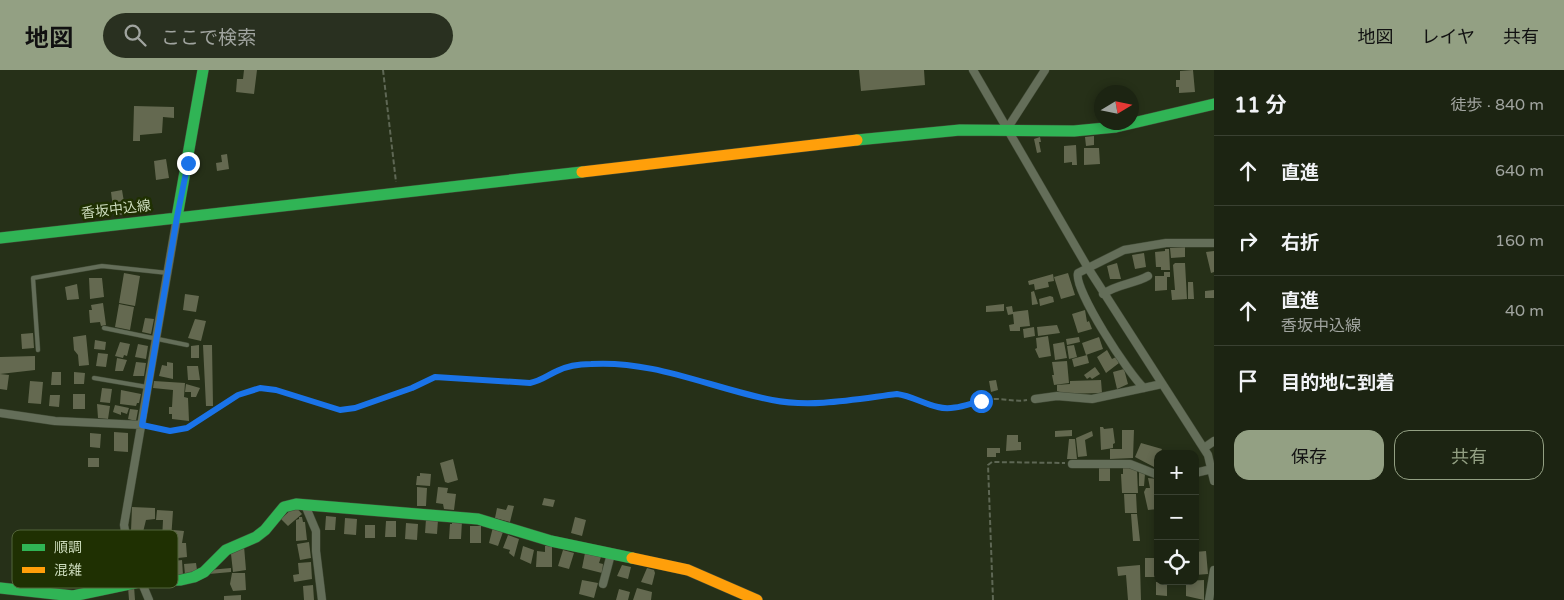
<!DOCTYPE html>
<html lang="ja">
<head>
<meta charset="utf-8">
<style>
	:root { --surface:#1c2412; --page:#293020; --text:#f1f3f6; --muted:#a0a49f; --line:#3a4132; --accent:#93a083 }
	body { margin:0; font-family:"Varela Round","Noto Sans JP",sans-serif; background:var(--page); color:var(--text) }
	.controls { position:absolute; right:15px; bottom:15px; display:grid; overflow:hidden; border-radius:10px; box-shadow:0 2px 8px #0003 }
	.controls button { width:45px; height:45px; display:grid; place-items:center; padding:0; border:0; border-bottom:1px solid var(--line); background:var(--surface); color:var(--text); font:25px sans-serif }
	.compass { position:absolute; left:1094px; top:15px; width:45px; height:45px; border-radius:50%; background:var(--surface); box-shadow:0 2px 8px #0003; rotate:80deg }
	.stop { position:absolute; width:15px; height:15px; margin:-11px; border:4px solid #1a73e8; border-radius:50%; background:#fff }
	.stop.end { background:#1a73e8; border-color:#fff; box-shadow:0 1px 5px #0008 }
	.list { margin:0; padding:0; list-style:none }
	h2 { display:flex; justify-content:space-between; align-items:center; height:65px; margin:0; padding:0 20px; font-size:21px }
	h2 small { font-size:16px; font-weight:400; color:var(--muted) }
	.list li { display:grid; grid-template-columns:32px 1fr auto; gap:15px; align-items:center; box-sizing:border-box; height:70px; padding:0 20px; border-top:1px solid var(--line) }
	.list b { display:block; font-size:19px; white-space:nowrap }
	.list p { margin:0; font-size:16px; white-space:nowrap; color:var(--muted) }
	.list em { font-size:16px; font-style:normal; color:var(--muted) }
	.actions { display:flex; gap:10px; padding:15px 20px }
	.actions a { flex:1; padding:11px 0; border:1px solid var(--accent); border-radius:15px; text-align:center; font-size:18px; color:var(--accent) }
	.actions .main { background:var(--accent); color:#111 }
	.icon { flex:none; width:28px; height:28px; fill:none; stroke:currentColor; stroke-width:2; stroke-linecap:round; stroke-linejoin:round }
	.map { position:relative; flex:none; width:1214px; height:530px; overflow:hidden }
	header { display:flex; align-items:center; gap:30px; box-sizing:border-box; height:70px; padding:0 25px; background:var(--accent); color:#111 }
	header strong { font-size:24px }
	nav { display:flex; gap:28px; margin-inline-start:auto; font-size:18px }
	.search { width:350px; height:45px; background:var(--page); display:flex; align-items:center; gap:12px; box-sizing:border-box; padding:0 18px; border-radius:28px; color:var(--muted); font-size:19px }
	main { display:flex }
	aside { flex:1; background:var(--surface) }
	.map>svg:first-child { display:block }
	.building { fill:#646950 }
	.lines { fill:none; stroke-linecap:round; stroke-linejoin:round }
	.lane-casing { stroke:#424b37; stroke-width:5 }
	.street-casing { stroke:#424b37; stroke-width:9 }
	.fast-casing { stroke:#424b37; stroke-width:12 }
	.slow-casing { stroke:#424b37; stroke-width:12 }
	.path { stroke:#5e6754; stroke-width:2; stroke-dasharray:5 2.5; stroke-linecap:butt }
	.lane { stroke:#646e59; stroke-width:4 }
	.street { stroke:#646e59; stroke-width:8 }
	.fast { stroke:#30b455; stroke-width:11 }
	.slow { stroke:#ff9f0a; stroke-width:11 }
	.route { stroke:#1a73e8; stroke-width:6 }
	.labels { text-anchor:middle; stroke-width:5; stroke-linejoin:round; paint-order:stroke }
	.street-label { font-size:14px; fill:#cddcbd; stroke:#1f3002 }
	.key { fill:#1f3002; stroke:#53643a; stroke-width:1 }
	.key-label { font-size:14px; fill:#cddcbd }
</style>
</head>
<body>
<header>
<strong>地図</strong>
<div class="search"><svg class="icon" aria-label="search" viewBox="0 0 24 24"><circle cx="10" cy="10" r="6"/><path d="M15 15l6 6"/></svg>ここで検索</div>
<nav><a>地図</a><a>レイヤ</a><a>共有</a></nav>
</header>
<main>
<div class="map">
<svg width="1214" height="530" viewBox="0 0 1214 530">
	<rect width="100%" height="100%" fill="#263018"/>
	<!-- building -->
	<path class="building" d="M244,0h13l-3,24 -18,-2 1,-13h6z
		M859,0h65l1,15 -64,6z
		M1193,0l2,22 -16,1v-6h-3v-7h4v-9z
		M134,36l40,1v11l-11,-1 -1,16 -22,2v6h-7z
		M1094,66v9l-8,1 -1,-9z
		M1040,67l1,5h-2l2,10 -4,1 -3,-14z
		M1076,75l1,20h-5v-3l-8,1v-17z
		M1084,78h15l1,16 -16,1z
		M227,84l2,15 -12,2 -1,-8 6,-1 -1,-7z
		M166,89l3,19 -13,2 -2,-19z
		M122,120l4,24 -12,2 -3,-24z
		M1185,177v10l-14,1 -1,-10z
		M1165,179h4l1,21h-9v-3h-5l-1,-15 10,-1z
		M1214,181v21l-3,1 -5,-21z
		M1144,183l2,14 -11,2 -3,-14z
		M1117,193l4,16h-11l-3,-13z
		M1175,193h10l2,36 -15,1 -1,-10h4l-2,-25z
		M1164,202h6v5h-3v13l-12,1v-15h9z
		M124,203l16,3 -5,30 -16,-3z
		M1068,203l7,22 -14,4 -7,-22z
		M1053,204l1,7 -6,1 1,5 -14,3 -1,-6 -5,1 -1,-4z
		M89,208h13l2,19 -14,2z
		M1188,212h5l1,17h-6z
		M77,214l2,15 -12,1 -2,-13z
		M1214,220v8h-9v-7z
		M1034,221l4,13 -6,1 -1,-13z
		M185,224l14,2 -3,16 -13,-2z
		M1050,226l3,1 1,5 -14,4 -1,-7z
		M103,233l3,22 -5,1 -1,-4 -10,1 -1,-13h3l-1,-5z
		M119,234l15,3 -4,23 -15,-3z
		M1004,234v7l-18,1v-6z
		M1012,236l1,6 15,-2 2,16 -10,1v4h-10l-1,-6 5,-1 -1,-10 -5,1 -2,-8z
		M1085,240l2,12 2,-1 3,8 -14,4 -6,-19z
		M145,248l9,1 -3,15 -9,-2z
		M195,249l11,2 -5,20 -13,-3z
		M1057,255l3,8 -22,3 -1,-9z
		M1034,257l1,9 -11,2 -1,-9z
		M33,263l1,15 -12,1 -1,-15z
		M86,265l3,30 -10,1 -1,-11 -4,-5 -1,-13z
		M1048,266l3,20 -12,2 -4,-9 2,-1 -1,-10z
		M1079,267l1,5 -13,3 -1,-6z
		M1099,267l4,12 -17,6 -4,-12z
		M95,270l11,2 -1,8 -11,-1z
		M120,272l10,2 -3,12 -3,-1 -1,3 -8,-2z
		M1064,272l3,16 -12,2 -2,-16z
		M138,274l10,2 -2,13 -11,-2z
		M199,275v13h-8v-12z
		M203,275h9l1,61h-7z
		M1074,275l3,12 -8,2 -2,-13z
		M1107,280l5,9 4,-2 3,6 -13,10 -9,-16z
		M98,283l10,1 -2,13 -10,-1z
		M1087,285l2,8 -15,4 -2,-8z
		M35,286v14l-35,4v-17z
		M117,288l10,2 -4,11h-8z
		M1067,291l2,22 -15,2 -2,-10h2l-2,-13z
		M136,292l10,1 -2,13h-11z
		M167,292l6,1v16l-14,-3 3,-11 5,1z
		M187,296h11l2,14h-12z
		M1095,297l5,7 -8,5 -2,-2 -3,2 -3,-4z
		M1124,299l4,15 -11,5 -4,-17z
		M52,302h9v13h-10z
		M74,302l11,1 -1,11h-10z
		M0,304l9,1 -2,15 -7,-1z
		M996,310l2,10 -7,2 -2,-11z
		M1101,310l1,13 -37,1 -8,-3v-6l13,-1v-3z
		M30,311l13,1 -2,22 -13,-1z
		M154,311l31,2 -1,14 4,1 1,23 -17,-2v-5h-3v-7h3l1,-17 -20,-2z
		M186,314l14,4 -4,9h-5v-5h-6z
		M102,318l10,1 -2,14 -10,-1z
		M121,320l20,4 -2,9h-2l-1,3 -16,-2z
		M73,324h12v15h-12z
		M50,325h10l-1,12 -10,-1z
		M97,334l13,2 -2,13 -10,-1z
		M115,335l14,3 -2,6 -6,-2v3l-8,-3z
		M130,339l8,1 -2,11 -8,-2z
		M1100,357h3l1,2 9,-1 2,15 -2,1v4l-12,2z
		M1072,360v6l-17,1v-6z
		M1122,360h12l-1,28 -23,1v-10h12z
		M1092,361l1,5 -8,4 2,16 -9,1 -2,-19z
		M114,362l14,1v19l-14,-1z
		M90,363l11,1 -1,14 -10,-1z
		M1007,365h11v7h3v8l-15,1z
		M1069,369h6l2,20h-10z
		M1141,373l21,6 -8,18 -19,-10z
		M987,378h13v5h-4v4h-9z
		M88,388h11v9h-11z
		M453,389l5,21 -10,3 -3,-1 -5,-19z
		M1099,395h11v16h-11z
		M1123,397h10v3h4l1,23h-16l-1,-19h2z
		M1139,401l6,3 -1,12h-5z
		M420,403l11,1 -1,12 -14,-1 1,-9h3z
		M1148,408l10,1v30l-10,1 -4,-18 2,-4h4z
		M417,417l10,1 -1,18h-9z
		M438,417l10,1 -1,5 9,1 -2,16 -10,-1 -1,-5 -7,-1z
		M1124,424h12l1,19h-12z
		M544,428l11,2 -2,7 -11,-2z
		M508,435l6,1 -4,16 -15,-4 2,-10 9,2z
		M295,436l7,8 -14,12 -7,-7z
		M132,437l23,1v11l-9,1 -3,12 -12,-1z
		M157,440l16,1 -2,29h-9l1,-20h-7z
		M1131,444h6l3,27h-7z
		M326,446l10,1 -1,13h-10z
		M299,447h3l1,5h2l2,18 -11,1v-21l3,-1z
		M575,447l11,3 -4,16 -11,-3z
		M345,448l12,1 -1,16 -12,-1z
		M426,449l12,1 -1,14 -12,-1z
		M386,451h10v16h-11z
		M452,451h10l-1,18h-12l1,-15h2z
		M406,453l12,1 -1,16 -12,-1z
		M365,455h10v13h-10z
		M470,456h11v17h-11z
		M493,457l10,5 -5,14 -9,-3z
		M173,460l11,1 -2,12h4l1,14 -18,2v5l-14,1 -3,-17 3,-1v-3l17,-1z
		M508,465l11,4 -5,18 -5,-4 1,-3 -7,-2z
		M309,472l2,16 -11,2 -3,-16z
		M244,476l2,24 -13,2 -2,-18z
		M523,476l11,4 -3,14 -11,-5z
		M545,476h7v21h-16l1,-16 8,1z
		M563,480l11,3 -5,16 -11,-3z
		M1206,481l2,23 -13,1v-23z
		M585,483l16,4 -2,6 4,1 -1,9 -20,-5z
		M1145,488h10v19h-10z
		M182,490l1,15h-9l-1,-14z
		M311,492l1,17 -18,3 -1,-7 6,-1 -1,-11z
		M196,493l1,7 -12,5 -1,-11z
		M622,495l9,2 -3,12 -11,-3z
		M1140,495l1,35h-13l-2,-25 -8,1 -1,-9z
		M231,498v4l-22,2v-4z
		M647,498l7,2 1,3 -3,12 -11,-3z
		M232,503h13l1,17 -13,1 -3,-7z
		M582,510l16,3 -4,15 -15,-4z
		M1204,510v20l-18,-4v-15z
		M1156,512h11v14l-11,-1z
		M313,515l1,15h-10l-1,-14z
		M134,516l1,14h-6l-1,-13z
		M637,518l15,4 -1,8h-18z
		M619,519l11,3 -2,8h-12z
		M241,525v5h-17v-4z"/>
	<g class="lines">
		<defs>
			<path id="lane" d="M104,258l83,17
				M38,280l-5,-72 69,-12 66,7
				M94,308l53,9"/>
			<path id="street" d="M973,0l115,198 120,187 6,26
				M1007,59l38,-59
				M1103,224c14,-10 31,-10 45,-18
				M1144,318c-14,-12 -71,-99 -66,-115l46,-23 42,-7h48
				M1035,329l22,-3 35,3 70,-15
				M0,343l55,8 87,4
				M1204,378l10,-7
				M1072,394h58l28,11
				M1195,403l17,-4
				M305,435l11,26v20l6,49
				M603,514l8,-30
				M149,530l-20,-48 -5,-27 53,-308
				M1209,530l5,-30"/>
			<path id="fast" d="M857,70l103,-10 114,1 42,-4 98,-23
				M177,147l26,-147
				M0,168l582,-66
				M0,518l73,8 71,-15 37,-1 13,-3 10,-5 22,-22 30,-13 9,-7 19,-23 12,-3 182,15 73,22 81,17"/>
			<path id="slow" d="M582,102l275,-32
				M632,488l56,12 69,30"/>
		</defs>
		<!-- lane casing -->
		<use href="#lane" class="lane-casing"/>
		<!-- street casing -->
		<use href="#street" class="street-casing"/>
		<!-- fast casing -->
		<use href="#fast" class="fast-casing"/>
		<!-- slow casing -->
		<use href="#slow" class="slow-casing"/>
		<!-- path -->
		<path class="path" d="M383,0l13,112
			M149,357l21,4 17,-3 51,-33 22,-7 15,2 65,20 15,-2 57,-20 23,-11 95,6c11,-2 18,-8 28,-12 9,-5 22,-7 33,-7 64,-4 120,24 181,36 40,8 85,-1 125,-6 16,2 30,12 45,14 18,2 36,-9 54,-9 11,0 20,3 31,1
			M993,530l-5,-135 4,-3 73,1"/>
		<!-- lane -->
		<use href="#lane" class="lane"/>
		<!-- street -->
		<use href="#street" class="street"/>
		<!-- fast -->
		<use href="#fast" class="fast"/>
		<!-- slow -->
		<use href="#slow" class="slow"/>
	</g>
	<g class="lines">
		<!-- route -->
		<path class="route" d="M188,93l-11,54 -35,208 28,6 17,-3 51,-33 22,-7 16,2 64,20 15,-2 57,-20 23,-11 95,6c11,-2 18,-8 27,-12 10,-5 23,-7 34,-7 63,-4 120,24 181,36 40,8 85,-1 125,-6 15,2 27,10 41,13 14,4 30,-3 43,-6"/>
	</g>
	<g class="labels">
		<!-- street labels -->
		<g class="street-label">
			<text transform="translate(116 139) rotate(-7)" y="5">香坂中込線</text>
		</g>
	</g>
	<!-- legend -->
	<rect x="12" y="460" width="166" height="58" rx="8" class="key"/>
	<rect x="22" y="474" width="23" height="7" fill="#30b455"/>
	<rect x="22" y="497" width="23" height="6" fill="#ff9f0a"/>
	<g class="key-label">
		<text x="54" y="482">順調</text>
		<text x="54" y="505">混雑</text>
	</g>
</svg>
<div class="controls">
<button>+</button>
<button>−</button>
<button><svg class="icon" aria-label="locate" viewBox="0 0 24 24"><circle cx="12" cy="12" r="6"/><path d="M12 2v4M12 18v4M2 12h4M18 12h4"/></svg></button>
</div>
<svg class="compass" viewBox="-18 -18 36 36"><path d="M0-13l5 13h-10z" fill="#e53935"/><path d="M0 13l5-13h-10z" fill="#a0a49f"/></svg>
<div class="stop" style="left:981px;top:331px"></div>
<div class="stop end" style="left:188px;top:93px"></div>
</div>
<aside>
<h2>11 分<small>徒歩 · 840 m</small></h2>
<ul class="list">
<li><svg class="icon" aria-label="ahead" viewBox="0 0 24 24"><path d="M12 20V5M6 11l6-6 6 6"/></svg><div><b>直進</b></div><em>640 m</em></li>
<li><svg class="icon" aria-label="right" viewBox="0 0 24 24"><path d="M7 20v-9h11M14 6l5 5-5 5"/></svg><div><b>右折</b></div><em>160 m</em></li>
<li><svg class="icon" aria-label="ahead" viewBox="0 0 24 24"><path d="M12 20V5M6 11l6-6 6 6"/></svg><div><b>直進</b><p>香坂中込線</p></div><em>40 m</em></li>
<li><svg class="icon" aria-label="arrive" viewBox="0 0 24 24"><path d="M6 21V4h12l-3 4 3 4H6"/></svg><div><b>目的地に到着</b></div></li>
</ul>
<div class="actions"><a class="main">保存</a><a>共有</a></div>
</aside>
</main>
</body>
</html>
